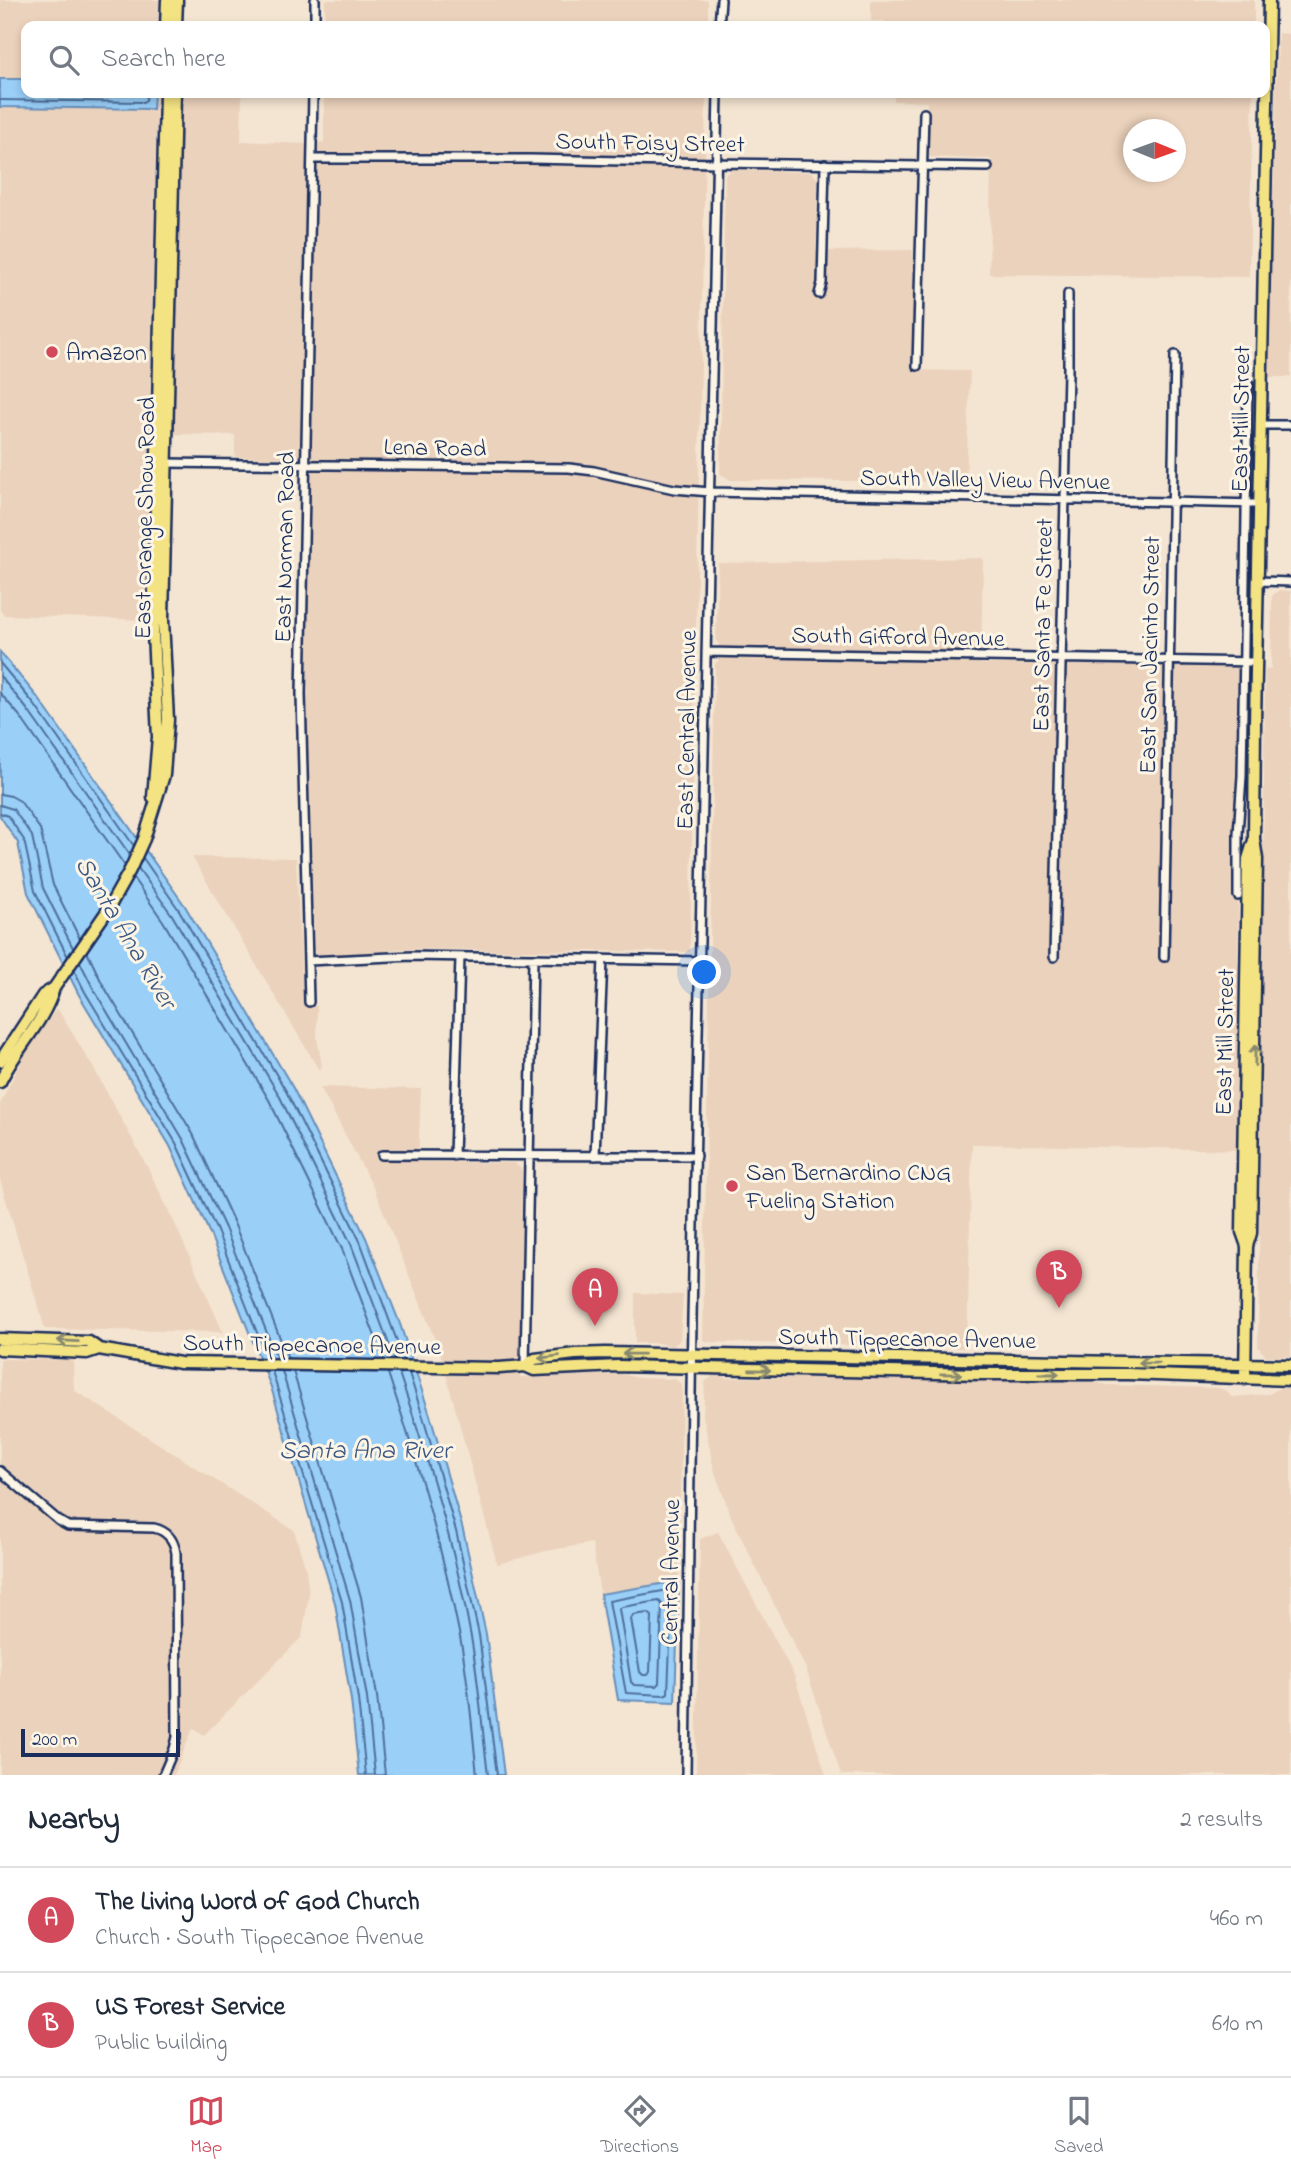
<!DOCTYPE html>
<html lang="en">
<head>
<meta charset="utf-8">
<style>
	:root { --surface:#fff; --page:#f6f6f7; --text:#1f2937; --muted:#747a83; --line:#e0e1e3; --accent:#d1495b }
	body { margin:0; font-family:"Indie Flower",sans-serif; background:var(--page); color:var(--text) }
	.compass { position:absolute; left:1123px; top:119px; width:63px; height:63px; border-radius:50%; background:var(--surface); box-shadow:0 4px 10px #0003; rotate:91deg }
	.scale { position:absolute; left:21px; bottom:18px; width:159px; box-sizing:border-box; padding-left:7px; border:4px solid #1b2f5e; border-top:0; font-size:19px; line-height:24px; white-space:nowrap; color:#1b2f5e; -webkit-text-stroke:5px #fcf5e5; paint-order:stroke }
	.you { position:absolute; left:705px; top:973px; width:24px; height:24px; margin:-18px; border:5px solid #fff; border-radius:50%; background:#1a73e8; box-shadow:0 0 0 10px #1a73e833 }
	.badge { display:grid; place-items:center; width:46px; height:46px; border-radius:50%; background:var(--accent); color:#fff; font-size:23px; font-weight:700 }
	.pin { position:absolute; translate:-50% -58px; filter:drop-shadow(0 2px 4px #0008) }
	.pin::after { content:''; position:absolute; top:37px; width:24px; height:21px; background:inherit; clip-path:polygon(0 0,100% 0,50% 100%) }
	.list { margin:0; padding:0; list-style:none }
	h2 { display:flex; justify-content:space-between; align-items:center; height:91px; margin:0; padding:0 28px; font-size:30px }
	h2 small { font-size:23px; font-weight:400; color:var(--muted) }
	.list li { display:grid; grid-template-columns:46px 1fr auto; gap:21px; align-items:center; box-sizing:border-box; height:105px; padding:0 28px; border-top:2px solid var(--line) }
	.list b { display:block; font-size:26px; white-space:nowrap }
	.list p { margin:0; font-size:23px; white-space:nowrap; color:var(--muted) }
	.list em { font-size:23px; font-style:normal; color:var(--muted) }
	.icon { flex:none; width:38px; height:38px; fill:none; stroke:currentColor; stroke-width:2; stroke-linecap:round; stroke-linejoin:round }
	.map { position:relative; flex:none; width:1291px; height:1775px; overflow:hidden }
	.search { position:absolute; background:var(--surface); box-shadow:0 4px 10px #0003; left:21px; right:21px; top:21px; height:77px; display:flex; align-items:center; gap:18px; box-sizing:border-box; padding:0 24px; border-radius:14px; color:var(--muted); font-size:26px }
	.sheet { height:301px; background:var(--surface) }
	nav { display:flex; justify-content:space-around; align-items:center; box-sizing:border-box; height:98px; border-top:2px solid var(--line); background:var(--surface); font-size:19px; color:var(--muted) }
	nav a { display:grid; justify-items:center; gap:4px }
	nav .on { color:var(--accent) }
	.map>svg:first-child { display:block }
	.built { fill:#ebd2bc; fill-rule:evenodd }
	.water { fill:#9acff8; stroke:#678fba; stroke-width:2 }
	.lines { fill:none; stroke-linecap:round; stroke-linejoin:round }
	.shore { stroke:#4e6f9c; stroke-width:2 }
	.minor-casing { stroke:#1b2f5e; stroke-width:12 }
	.major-casing { stroke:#1b2f5e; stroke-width:15 }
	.minor { stroke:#fcf5e5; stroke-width:7 }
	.major { stroke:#f4e382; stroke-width:10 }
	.oneway { stroke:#888970 }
	.poi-dot { fill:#d1495b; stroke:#fcf5e5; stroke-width:2.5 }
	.labels { text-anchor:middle; stroke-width:6; stroke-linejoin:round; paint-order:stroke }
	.street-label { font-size:24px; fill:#1b2f5e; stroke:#fcf5e5 }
	.poi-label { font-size:24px; fill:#1b2f5e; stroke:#fcf5e5; text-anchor:start }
	.water-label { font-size:26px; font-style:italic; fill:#3b5784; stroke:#fcf5e5 }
</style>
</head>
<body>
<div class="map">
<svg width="1291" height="1775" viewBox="0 0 1291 1775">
	<rect width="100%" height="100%" fill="#f4e5d2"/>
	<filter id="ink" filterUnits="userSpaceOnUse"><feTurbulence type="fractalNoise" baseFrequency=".0143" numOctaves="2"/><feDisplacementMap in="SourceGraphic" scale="14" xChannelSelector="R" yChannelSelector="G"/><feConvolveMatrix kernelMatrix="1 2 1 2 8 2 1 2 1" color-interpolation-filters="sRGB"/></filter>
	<g filter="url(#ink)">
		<!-- built -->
		<path class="built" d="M0,0h159l-1,26h-132v67h131l-12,527 -141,-5 -4,-5z
			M325,0h383v26h-383z
			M871,0h383v26h-370v-5h-13z
			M1278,33l13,1v343h-23z
			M182,93h60l-1,48 67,3 16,-2v-49h382l-16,859 -290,-3 -34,5 -51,1 -10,-250 7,-247 -77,-1v-22l-65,-1z
			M894,93h359l-4,184 -260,-3 2,-115 -64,-2v-55l-33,-1zM1134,130h42v42h-42z
			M732,170l79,2 7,7 -2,72 97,-1v120l57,1 -4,111 -235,-2 -11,-6 5,-299z
			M983,558l-2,106 254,2 3,4 -4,227 4,1v67h5l-3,185 -268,-6 -5,204 -259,-6 -5,-2 12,-676 4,-4v-16l-3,-3 2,-78z
			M1279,590l12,1v765h-25l-8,-9 7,-677 6,-1 1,-73z
			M192,857l104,1 7,145 14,3v32l5,28 -3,4z
			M57,1008l36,59 55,101 28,58 47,106 -178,-3 -45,-149v-76l24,-49z
			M320,1087l101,2 -3,73 96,1 8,7 -2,207 101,-3 17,4 37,1 7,6 -3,196 -79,13 -8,-51 -46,8 -49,13 -57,-212 -65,-161z
			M635,1293l48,2 -3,45 -7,6 -16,-3h-22z
			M0,1359l73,1 1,30 220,140 12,40 3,24 -7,43 -98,98 -11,-7 -19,47h-174z
			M714,1375l13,3 164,-1 192,3 25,5 111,3 8,3 4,6 38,-3 10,-6h12v387h-450l-35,-106 -74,-150 -18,-49 -11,-54 2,-34z
			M718,1532l76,143 32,100h-130l4,-236z"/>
		<!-- water -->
		<path class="water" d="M0,79h26v14h128l-1,16 -153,-2z
			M0,652l39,47 146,207 108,182 73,150 34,86 30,91 33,115 23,104 18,141h-145l-8,-75 -16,-97 -64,-216 -61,-153 -40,-88 -91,-151 -51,-102 -10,-50 -18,-27z
			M679,1581l-4,121 -57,-2 -18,-106z"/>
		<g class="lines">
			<!-- shore -->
			<path class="shore" d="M0,100l143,2 3,-2 1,-7
				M0,663l34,41 100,142
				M0,676l27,33 103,146
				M0,693l19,22 106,151
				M0,794l11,2 9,5 20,28 13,56 27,54
				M0,805l13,4 19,27 11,52 30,60
				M0,813l8,3 16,24 11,51 33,66
				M143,858l36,52 107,181 74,150 44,119
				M138,868l34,47 107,180 72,149 44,116
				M133,878l30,43 106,179 73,149 42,111
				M87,952l15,31 91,151 41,89 54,135
				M80,962l13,26 90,151 42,89 52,130
				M74,970l11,22 91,151 41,88 50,127
				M272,1371l70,231 16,97 8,76
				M282,1371l68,229 17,98 8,77
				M293,1371l68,226 16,99 8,79
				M388,1373c29,86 54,174 72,264 9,45 12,92 17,138
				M399,1373c29,86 56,174 72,264 8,45 11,92 17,138
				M409,1373l14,44 33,114 23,104 18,140
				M668,1590l4,4 -4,99 -4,2 -38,-2 -17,-92z
				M659,1601l3,3 -3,79 -3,3 -22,-1 -3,-3 -12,-73 3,-2z
				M648,1613l4,3 -2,56 -2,3h-5l-3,-3 -9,-53 2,-4z"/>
			<defs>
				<path id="minor" d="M315,26v-26
					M719,26l2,-26
					M312,159h219l185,4 272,4
					M819,294l3,-11 3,-119
					M917,366l7,-253
					M1260,425h31
					M165,463l404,5 25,3 80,18 36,3 549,12
					M1258,581l33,1
					M706,652l550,10
					M1238,896v-62l4,-58 6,-393
					M1054,957l14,-585v-78
					M1164,957l11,-602
					M308,961l104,-5 288,5
					M309,1002l-8,-308 12,-601
					M382,1155l314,1
					M454,1156l6,-199
					M595,1156l8,-197
					M525,1366l8,-408
					M0,1471l59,50 9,5 86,2c13,3 20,11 22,25l1,184 -3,12 -11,26
					M686,1775l6,-457 26,-1225"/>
				<path id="major" d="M166,26l1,-26
					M176,26l1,-26
					M153,797l5,-60 -5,-104 12,-540
					M0,1061l43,-66 11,-7
					M0,1082c15,-32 45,-61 54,-94l53,-77 23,-41 14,-31 20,-64 4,-55 -5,-100 12,-527
					M1247,1246l-5,-14 6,-373 5,-16
					M0,1339l89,3 10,7 81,14 319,5 26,-2 10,-7 40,-5 30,-1 686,12
					M0,1349l87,4 12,-4
					M525,1366l9,4 84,-4 363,8h147l163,6
					M1245,1379l2,-133 4,-13 6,-374 -3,-20 1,-116 14,-723"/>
			</defs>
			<!-- minor casing -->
			<use href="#minor" class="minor-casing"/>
			<!-- major casing -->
			<use href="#major" class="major-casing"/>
			<!-- minor -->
			<use href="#minor" class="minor"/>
			<!-- major -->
			<use href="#major" class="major"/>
		</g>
		<!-- one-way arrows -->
		<defs><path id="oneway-shaft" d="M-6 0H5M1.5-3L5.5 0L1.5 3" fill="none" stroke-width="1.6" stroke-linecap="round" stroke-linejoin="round" transform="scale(1.75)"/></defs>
		<g class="oneway">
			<use href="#oneway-shaft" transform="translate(1255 1055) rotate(-89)"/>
			<use href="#oneway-shaft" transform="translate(68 1341) rotate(-177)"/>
			<use href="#oneway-shaft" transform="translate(633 1354) rotate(-179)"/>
			<use href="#oneway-shaft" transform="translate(549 1357) rotate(173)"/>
			<use href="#oneway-shaft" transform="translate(1149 1363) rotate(-179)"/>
			<use href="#oneway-shaft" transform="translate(760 1370) rotate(1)"/>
			<use href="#oneway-shaft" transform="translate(951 1374) rotate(1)"/>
			<use href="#oneway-shaft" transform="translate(1049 1374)"/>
		</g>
	</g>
	<!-- markers -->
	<g class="poi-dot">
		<circle cx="52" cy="352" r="7"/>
		<circle cx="732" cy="1186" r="7"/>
	</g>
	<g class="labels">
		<!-- street labels -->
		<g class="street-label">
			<text transform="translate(650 142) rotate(1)" y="8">South Foisy Street</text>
			<text transform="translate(1240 419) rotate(-89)" y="8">East Mill Street</text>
			<text transform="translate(435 447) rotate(1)" y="8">Lena Road</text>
			<text transform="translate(985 479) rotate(1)" y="8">South Valley View Avenue</text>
			<text transform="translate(144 518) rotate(-89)" y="8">East Orange Show Road</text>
			<text transform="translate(284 547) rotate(-89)" y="8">East Norman Road</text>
			<text transform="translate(1042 625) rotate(-89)" y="8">East Santa Fe Street</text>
			<text transform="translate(898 636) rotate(1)" y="8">South Gifford Avenue</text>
			<text transform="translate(1149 655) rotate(-89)" y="8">East San Jacinto Street</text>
			<text transform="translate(686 730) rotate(-89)" y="8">East Central Avenue</text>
			<text transform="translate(1224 1042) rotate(-89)" y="8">East Mill Street</text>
			<text transform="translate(907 1338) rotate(1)" y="8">South Tippecanoe Avenue</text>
			<text transform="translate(312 1344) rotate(1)" y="8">South Tippecanoe Avenue</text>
			<text transform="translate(670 1572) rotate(-89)" y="8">Central Avenue</text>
		</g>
		<!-- poi labels -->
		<g class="poi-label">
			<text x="66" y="360">Amazon</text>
			<text x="746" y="1180">San Bernardino CNG<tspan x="746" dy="28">Fueling Station</tspan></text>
		</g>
		<!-- water labels -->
		<g class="water-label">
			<text transform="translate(127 932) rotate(59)" y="9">Santa Ana River</text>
			<text x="365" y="1458">Santa Ana River</text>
		</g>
	</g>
</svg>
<svg class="compass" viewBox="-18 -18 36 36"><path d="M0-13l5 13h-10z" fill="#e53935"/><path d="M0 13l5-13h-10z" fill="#747a83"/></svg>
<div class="scale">200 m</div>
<div class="you"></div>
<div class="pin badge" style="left:595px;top:1326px">A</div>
<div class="pin badge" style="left:1059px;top:1308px">B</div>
<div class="search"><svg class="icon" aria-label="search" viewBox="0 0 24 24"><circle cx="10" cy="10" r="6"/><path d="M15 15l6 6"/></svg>Search here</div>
</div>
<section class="sheet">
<h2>Nearby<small>2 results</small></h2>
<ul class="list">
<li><span class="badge">A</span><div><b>The Living Word of God Church</b><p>Church · South Tippecanoe Avenue</p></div><em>460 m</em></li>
<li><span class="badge">B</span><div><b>US Forest Service</b><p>Public building</p></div><em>610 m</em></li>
</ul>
</section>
<nav>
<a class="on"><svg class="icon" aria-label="map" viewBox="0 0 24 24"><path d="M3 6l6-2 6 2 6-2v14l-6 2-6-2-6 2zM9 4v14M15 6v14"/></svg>Map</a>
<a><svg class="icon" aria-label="directions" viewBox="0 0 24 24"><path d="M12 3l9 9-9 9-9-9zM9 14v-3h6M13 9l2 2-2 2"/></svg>Directions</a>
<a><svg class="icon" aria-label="saved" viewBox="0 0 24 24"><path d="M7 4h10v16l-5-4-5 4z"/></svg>Saved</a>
</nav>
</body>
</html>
